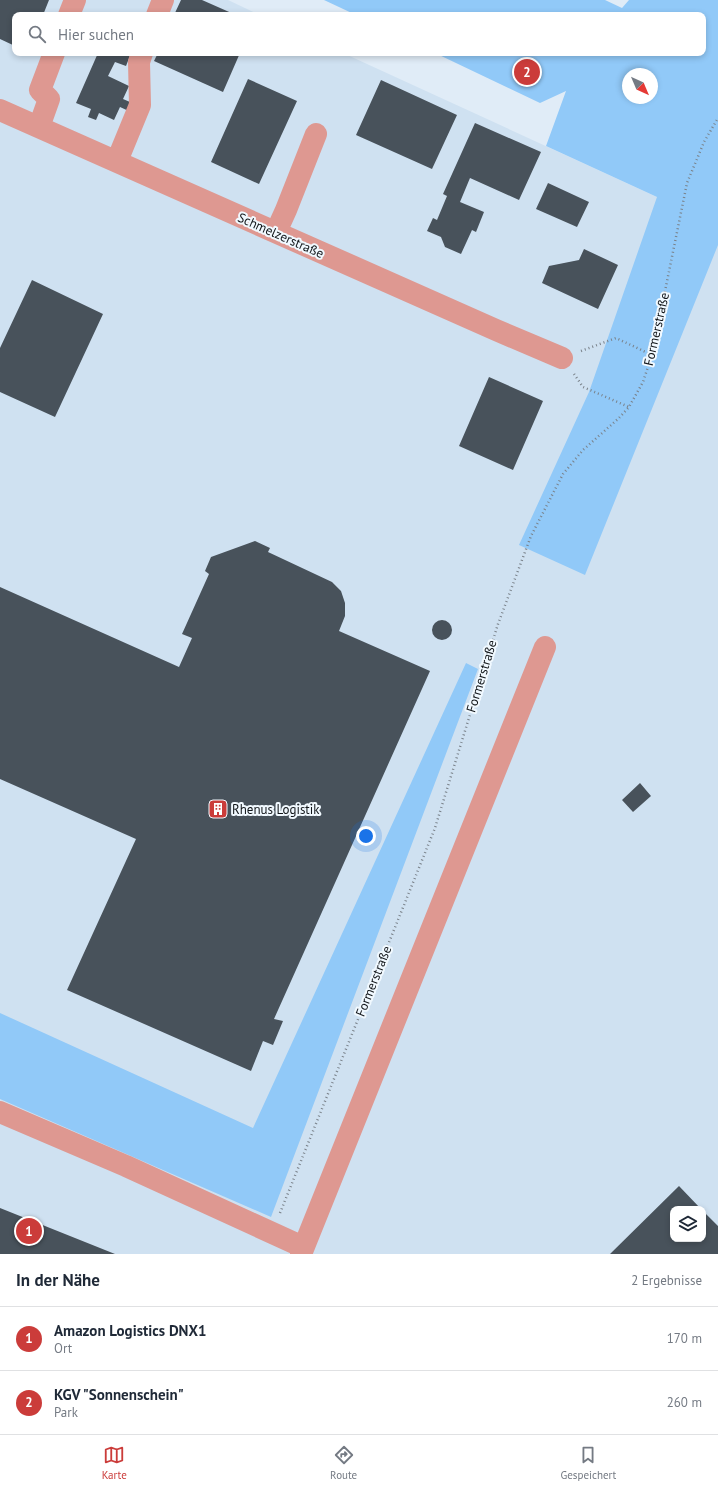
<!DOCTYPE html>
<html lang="de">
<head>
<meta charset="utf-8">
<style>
	:root { --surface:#fff; --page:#f6f6f7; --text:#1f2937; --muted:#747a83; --line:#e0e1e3; --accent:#cb3c3a }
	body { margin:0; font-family:"PT Sans",sans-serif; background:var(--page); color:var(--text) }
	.controls { position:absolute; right:12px; bottom:12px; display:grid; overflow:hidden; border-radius:8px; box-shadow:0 2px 6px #0003 }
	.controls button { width:36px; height:36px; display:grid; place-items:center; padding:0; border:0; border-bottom:1px solid var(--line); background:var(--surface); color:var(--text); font:20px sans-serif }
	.compass { position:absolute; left:622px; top:68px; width:36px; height:36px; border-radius:50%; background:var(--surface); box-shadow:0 2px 6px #0003; rotate:136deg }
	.you { position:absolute; left:366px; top:836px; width:14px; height:14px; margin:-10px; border:3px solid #fff; border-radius:50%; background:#1a73e8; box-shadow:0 0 0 6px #1a73e833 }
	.badge { display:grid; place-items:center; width:26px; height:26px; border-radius:50%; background:var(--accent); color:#fff; font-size:13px; font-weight:700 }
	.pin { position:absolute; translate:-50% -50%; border:2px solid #fff; box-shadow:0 1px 4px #0006 }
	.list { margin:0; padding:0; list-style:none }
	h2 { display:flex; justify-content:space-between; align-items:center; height:52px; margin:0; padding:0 16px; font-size:17px }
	h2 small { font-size:13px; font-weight:400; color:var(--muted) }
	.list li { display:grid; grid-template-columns:26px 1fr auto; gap:12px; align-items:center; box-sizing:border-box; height:64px; padding:0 16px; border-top:1px solid var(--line) }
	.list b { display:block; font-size:15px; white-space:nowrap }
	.list p { margin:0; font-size:13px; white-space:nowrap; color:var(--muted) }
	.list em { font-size:13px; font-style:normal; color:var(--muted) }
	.icon { flex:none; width:22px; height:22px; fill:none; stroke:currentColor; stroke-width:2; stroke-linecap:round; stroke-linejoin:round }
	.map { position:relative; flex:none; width:718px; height:1254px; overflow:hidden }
	.search { position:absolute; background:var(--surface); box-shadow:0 2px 6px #0003; left:12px; right:12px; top:12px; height:44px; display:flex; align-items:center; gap:10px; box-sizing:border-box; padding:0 14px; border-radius:8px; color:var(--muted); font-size:15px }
	.sheet { height:180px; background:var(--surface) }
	nav { display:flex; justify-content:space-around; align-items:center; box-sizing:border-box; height:56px; border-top:1px solid var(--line); background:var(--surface); font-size:11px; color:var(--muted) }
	nav a { display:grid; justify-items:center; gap:2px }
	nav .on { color:var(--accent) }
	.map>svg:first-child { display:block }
	.built { fill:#cfe1f1; fill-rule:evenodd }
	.green { fill:#91c9f8; fill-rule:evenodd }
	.building { fill:#48525b }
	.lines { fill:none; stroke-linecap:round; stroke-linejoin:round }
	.path { stroke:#7a828a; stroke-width:2.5; stroke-dasharray:1 3; stroke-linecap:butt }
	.minor { stroke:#de9891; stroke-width:22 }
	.labels { text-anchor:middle; stroke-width:4; stroke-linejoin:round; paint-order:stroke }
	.street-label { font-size:13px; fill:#111519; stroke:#f1f9ff }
	.poi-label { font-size:13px; fill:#111519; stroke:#f1f9ff; text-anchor:start }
</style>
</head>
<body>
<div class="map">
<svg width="718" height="1254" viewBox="0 0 718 1254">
	<rect width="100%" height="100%" fill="#e0ecf7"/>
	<!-- built -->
	<path class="built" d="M0,0h228l32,15h-245v38h328l375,172v1029h-718zM673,1209h30v30h-30z"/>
	<!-- green -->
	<path class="green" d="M324,0h281l17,8 7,-8h89v245l-133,330 -66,-30 70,-153 68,-195 -111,-51 20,-55 -26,12 -105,-50h268v-38h-347zM628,74h24v24h-24z
		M466,663l12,6 -207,548 -271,-118v-86l253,115z"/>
	<!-- building -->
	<path class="building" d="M0,0h49l-6,15h-28v31l-15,-7z
		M181,0h21l34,15h-62z
		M98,53h33l-5,13 -11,-4 -7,14 21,10 -6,13 14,6 -4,8 -13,-6 -6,13 -15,-7 -3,7 -8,-3 3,-8 -15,-6z
		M158,53h82l-17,39 -69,-31z
		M248,79l49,22 -38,83 -48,-22z
		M381,80l76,35 -25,54 -76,-34z
		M475,123l66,29 -22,48 -49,-22 -10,24 24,10 -8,20 -4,-2 -11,24 -16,-7 -4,-10 -14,-6 6,-13 4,2 10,-24 -4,-2z
		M548,183l41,19 -12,25 -41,-18z
		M584,249l34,16 -20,44 -56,-26 7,-17 30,-6z
		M32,280l71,34 -48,103 -55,-25v-44z
		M489,377l54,24 -30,69 -54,-24z
		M255,541l15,7 -2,4 64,30 9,9 4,12v13l-6,15 91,40 -156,348 9,2 -10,24 -10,-4 -12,30 -184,-81 69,-151 -136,-60v-192l179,80 13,-29 -10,-4 27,-60 -4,-3 6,-14z
		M432 630a10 10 0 1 1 20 0a10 10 0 1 1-20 0Z
		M640,783l11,13 -18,16 -11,-12z
		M679,1186l22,23h-28v30h30v-28l15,15v28h-108z
		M0,1208l115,46h-115z"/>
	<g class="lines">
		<!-- path -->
		<path class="path" d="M581,351l35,-13 36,17
			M574,374l9,13 46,20
			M280,1213l155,-385 63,-204 33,-88 32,-62 20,-24 36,-32 10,-11 14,-25 9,-27 35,-172 17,-41 14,-24"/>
		<!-- minor -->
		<path class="minor" d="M69,15l6,-15
			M157,15l6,-15
			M0,110l496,220 66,28
			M39,127l10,-28 -9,-9 14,-37
			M117,161l23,-56 -1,-43 3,-9
			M276,232l10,-22 30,-76
			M0,1112l126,54 177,81
			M301,1254l244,-607"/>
	</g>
	<!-- icons -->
	<defs>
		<symbol id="building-square" viewBox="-11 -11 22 22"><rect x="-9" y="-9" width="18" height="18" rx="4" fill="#cb3c3a" stroke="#f1f9ff"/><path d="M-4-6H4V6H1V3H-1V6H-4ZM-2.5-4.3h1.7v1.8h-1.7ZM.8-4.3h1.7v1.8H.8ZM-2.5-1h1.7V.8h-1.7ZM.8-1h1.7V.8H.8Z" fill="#fff"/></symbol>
	</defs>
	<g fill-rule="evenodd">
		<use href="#building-square" x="207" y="798" width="22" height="22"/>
	</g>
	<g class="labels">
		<!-- street labels -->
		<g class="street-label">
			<text transform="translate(281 235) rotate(24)" y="5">Schmelzerstraße</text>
			<text transform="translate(656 329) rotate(-77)" y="5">Formerstraße</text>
			<text transform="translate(481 676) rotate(-73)" y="5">Formerstraße</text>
			<text transform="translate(373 981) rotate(-68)" y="5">Formerstraße</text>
		</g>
		<!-- poi labels -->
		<g class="poi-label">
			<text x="232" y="814">Rhenus Logistik</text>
		</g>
	</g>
</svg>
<div class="controls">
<button><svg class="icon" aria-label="layers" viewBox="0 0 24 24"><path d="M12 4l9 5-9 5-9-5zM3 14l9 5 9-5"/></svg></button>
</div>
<svg class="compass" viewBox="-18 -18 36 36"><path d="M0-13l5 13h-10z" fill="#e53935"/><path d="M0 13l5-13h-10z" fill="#747a83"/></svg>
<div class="you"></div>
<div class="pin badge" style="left:29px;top:1231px">1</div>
<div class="pin badge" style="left:527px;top:72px">2</div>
<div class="search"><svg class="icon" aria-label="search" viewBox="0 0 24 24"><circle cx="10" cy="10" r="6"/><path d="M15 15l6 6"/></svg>Hier suchen</div>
</div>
<section class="sheet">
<h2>In der Nähe<small>2 Ergebnisse</small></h2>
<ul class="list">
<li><span class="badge">1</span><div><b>Amazon Logistics DNX1</b><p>Ort</p></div><em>170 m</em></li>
<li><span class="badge">2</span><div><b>KGV &quot;Sonnenschein&quot;</b><p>Park</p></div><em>260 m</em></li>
</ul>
</section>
<nav>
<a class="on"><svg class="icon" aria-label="map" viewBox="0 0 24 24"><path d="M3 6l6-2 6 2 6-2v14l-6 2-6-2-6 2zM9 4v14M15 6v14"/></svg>Karte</a>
<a><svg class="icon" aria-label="directions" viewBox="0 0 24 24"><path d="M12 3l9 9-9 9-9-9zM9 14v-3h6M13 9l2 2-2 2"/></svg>Route</a>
<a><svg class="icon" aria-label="saved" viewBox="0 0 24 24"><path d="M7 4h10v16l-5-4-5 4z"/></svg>Gespeichert</a>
</nav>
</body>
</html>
